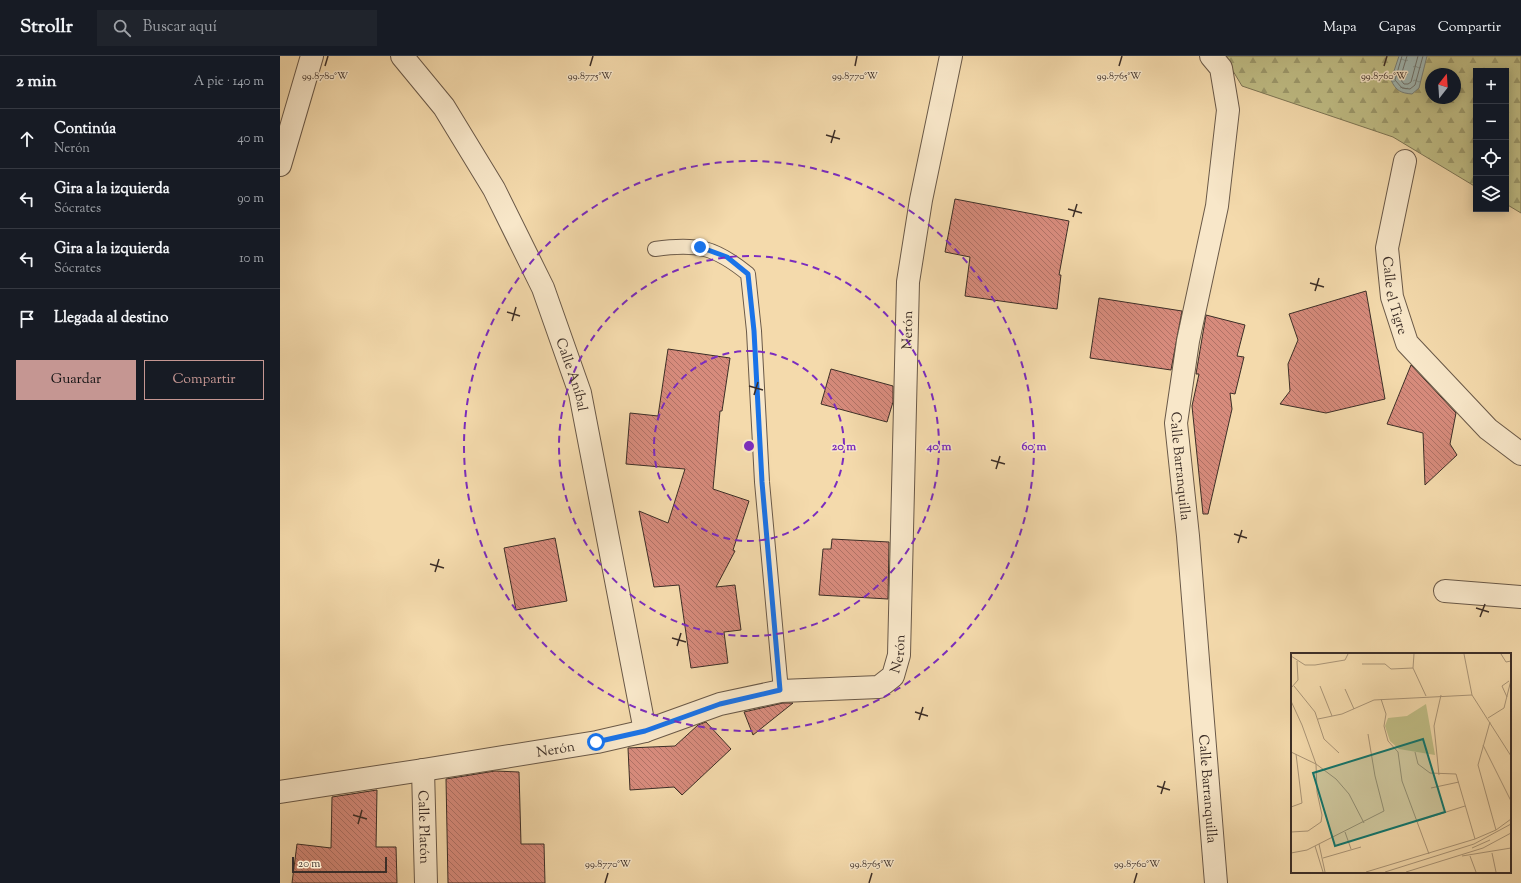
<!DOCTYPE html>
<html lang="es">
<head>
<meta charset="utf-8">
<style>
	:root { --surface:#171b24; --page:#20242c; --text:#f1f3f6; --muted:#9ea1a6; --line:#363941; --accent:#c59692 }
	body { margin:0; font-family:"Sorts Mill Goudy",serif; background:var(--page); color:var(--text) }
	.controls { position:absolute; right:12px; top:12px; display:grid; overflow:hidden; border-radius:0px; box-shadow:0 2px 10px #0003 }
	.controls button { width:36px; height:36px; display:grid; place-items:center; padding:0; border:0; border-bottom:1px solid var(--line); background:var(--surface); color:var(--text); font:20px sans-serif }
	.compass { position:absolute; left:1145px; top:12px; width:36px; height:36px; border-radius:50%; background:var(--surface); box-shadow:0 2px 10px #0003; rotate:17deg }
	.scale { position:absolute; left:12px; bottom:10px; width:95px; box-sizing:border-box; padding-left:4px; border:2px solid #3c2e27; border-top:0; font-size:11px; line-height:14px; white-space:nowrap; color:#3c2e27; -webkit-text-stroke:3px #f8e7c9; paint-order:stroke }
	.stop { position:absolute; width:12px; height:12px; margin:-9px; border:3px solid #1a73e8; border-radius:50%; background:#fff }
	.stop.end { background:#1a73e8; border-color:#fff; box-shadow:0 1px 4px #0008 }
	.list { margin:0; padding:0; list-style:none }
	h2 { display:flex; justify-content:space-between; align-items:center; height:52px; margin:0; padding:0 16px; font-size:17px }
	h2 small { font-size:13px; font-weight:400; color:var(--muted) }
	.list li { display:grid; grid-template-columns:26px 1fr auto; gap:12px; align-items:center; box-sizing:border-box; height:60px; padding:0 16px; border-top:1px solid var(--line) }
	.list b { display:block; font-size:15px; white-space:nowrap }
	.list p { margin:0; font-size:13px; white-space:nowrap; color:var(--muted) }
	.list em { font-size:13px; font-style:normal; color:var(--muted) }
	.actions { display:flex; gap:8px; padding:12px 16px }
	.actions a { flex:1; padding:9px 0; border:1px solid var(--accent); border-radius:0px; text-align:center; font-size:14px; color:var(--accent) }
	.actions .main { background:var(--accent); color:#111 }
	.icon { flex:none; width:22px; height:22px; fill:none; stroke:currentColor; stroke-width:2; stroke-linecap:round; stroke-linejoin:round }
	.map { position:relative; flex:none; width:1241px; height:827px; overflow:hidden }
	header { display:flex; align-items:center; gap:24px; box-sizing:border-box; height:56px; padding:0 20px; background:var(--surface); border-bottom:1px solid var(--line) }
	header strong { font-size:19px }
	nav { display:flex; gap:22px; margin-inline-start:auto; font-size:14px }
	.search { width:280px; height:36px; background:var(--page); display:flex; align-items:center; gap:10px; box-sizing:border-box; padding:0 14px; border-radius:0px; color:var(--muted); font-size:15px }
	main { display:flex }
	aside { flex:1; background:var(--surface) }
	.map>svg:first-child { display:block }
	.forest { fill:url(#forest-firs); stroke:#7e7656; fill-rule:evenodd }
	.water { fill:url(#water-ripples); stroke:#78817c }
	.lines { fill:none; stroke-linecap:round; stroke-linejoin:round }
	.shore { stroke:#6e736e; stroke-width:1 }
	.building { fill:url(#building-back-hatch); stroke:#3c2e27 }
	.lane-casing { stroke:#6a5948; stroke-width:16 }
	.street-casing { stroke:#6a5948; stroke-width:24 }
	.lane { stroke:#f8e7c9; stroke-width:14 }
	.street { stroke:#f8e7c9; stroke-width:22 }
	.route { stroke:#1a73e8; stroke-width:5 }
	.ticks { fill:none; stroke:#3c2e27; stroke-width:1.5 }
	.ring { fill:none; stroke:#7b2cbf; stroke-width:2; stroke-dasharray:7 5 }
	.labels { text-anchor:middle; stroke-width:3; stroke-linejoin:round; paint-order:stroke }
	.street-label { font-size:14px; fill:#3c2e27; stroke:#f8e7c9 }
	.inset-road { fill:none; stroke:#aa9577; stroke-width:1 }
	.view { fill:#0f766e; fill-opacity:0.15; stroke:#0f766e; stroke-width:2 }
	.inset-edge { fill:none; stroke:#3c2e27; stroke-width:2 }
	.ticks-label { font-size:10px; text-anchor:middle; fill:#3c2e27; stroke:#f8e7c9; stroke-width:3; stroke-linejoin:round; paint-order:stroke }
	.centre { fill:#7b2cbf; stroke:#f8e7c9; stroke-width:2 }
	.ring-label { font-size:12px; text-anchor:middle; font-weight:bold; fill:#7b2cbf; stroke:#f8e7c9; stroke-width:3; stroke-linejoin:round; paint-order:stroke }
</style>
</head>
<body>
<header>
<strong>Strollr</strong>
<div class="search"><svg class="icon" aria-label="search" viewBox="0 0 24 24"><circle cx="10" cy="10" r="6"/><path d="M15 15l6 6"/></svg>Buscar aquí</div>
<nav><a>Mapa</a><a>Capas</a><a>Compartir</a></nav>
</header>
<main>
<aside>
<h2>2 min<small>A pie · 140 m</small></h2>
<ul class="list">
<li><svg class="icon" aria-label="ahead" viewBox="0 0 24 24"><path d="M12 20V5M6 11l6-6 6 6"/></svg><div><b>Continúa</b><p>Nerón</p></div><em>40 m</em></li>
<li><svg class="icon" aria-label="left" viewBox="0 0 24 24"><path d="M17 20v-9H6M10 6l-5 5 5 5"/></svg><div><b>Gira a la izquierda</b><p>Sócrates</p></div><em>90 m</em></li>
<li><svg class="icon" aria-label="left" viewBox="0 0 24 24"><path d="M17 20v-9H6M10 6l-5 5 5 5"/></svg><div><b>Gira a la izquierda</b><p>Sócrates</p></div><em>10 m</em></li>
<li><svg class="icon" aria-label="arrive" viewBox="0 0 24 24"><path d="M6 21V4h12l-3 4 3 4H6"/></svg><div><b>Llegada al destino</b></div></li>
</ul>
<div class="actions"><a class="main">Guardar</a><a>Compartir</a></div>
</aside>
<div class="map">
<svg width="1241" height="827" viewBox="0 0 1241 827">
	<defs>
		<pattern id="forest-firs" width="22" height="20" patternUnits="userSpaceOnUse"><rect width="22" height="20" fill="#c0be86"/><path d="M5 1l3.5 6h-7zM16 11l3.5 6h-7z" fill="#9d9b6e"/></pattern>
		<pattern id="water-ripples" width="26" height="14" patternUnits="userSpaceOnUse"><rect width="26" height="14" fill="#a0b8b4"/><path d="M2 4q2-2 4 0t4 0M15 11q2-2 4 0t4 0" fill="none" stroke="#849692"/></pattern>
		<pattern id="building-back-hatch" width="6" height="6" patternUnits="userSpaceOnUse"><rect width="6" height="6" fill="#d78b7c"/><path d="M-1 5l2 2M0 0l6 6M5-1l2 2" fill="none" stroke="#b07266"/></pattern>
	</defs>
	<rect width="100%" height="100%" fill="#f4daac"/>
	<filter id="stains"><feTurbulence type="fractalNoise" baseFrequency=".005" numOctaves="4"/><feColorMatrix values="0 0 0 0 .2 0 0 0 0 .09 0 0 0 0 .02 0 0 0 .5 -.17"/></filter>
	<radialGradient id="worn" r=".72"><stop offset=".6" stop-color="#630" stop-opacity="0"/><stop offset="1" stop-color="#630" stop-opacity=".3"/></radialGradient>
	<!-- forest -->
	<path class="forest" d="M944,0h297v157l-15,-9v-133h-30v116l-83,-50 -151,-51zM1151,18h24v24h-24z"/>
	<!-- water -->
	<path class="water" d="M1119,0h28l-8,32 -7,6c-11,-1 -16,-3 -21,-14z"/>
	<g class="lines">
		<!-- shore -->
		<path class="shore" d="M1122,0l-7,24 7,8 8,1 5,-4 8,-29
			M1127,0l-7,23 4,5h4l3,-2 7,-26"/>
	</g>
	<!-- building -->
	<path class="building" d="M675,143l114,22 -10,54h2l-4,34 -92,-13 5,-39 -25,-5z
		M1086,235l19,108 -59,14 -46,-9 10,-13 -2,-27 10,-24 -9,-26z
		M819,242l83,13 -11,59 -81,-12z
		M926,259l39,10 -8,31 7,1 -9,37 -5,-1 2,16 -24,105h-5l-11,-108 7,-32h-3z
		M388,293l62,9 -8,53h-2l-7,78 36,12 -16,49 2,1 -19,36 19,-2 6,45 -17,2 4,31 -37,5 -12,-83 -25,2 -15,-76 29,12 17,-54 -59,-5 4,-51 28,3z
		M1131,309l45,48 -6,31 7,11 -32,30 -2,-52 -36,-9z
		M551,313l62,17v16l-6,20 -66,-18z
		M275,482l12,63 -51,9 -12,-62z
		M552,483l57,3 -1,57 -69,-4 4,-46h8z
		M503,647h10l-40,32 -9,-23z
		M426,666l25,27 -49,46 -8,-8 -44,3 -2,-42 47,-2 23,-21z
		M215,715l24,1 2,72h23l1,39h-97l-2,-104z
		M97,734l-1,57h20l1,36h-105l5,-39 34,4 1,-51z"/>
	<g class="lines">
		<defs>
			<path id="lane" d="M375,193c42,-6 60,-2 93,25l6,57 8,151 19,209"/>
			<g id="street">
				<path id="s1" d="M122,0l42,51 50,82 49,99 37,105 65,338"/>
				<path id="s2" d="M931,0l10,12 7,42 -11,96 -29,135 -12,82 12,113 28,347"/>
				<path id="s3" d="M1125,105l-18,87 5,49 15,46 81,86 33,25"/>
				<path d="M0,109l32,-109"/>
				<path d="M1165,535l76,6"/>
				<path id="s4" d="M143,714l3,113"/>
				<path id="s5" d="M0,736l143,-22 174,-28 48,-11 75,-27 61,-13 98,-4 14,-11 6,-21 9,-373 13,-82 30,-144"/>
			</g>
		</defs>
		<!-- lane casing -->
		<use href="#lane" class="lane-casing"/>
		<!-- street casing -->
		<use href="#street" class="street-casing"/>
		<!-- lane -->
		<use href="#lane" class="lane"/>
		<!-- street -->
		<use href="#street" class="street"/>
	</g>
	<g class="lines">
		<!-- route -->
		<path class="route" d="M316,686l49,-11 75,-27 60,-14 -18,-208 -8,-151 -6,-57 -21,-17 -27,-10"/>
	</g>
	<!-- ticks -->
	<path class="ticks" d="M45,10l3,-10M310,10l3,-10M575,10l2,-10M839,10l3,-10M1104,10l3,-10M546,79l14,4M551,87l4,-13M788,153l14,4M793,161l4,-13M1030,227l14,4M1035,235l4,-13M227,256l13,4M232,265l4,-14M469,330l14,4M474,339l4,-13M711,404l14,4M716,413l4,-13M954,478l13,4M958,487l4,-13M150,508l14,4M155,516l4,-13M1196,552l13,4M1200,561l5,-13M392,582l14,4M397,590l4,-13M635,656l13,4M639,664l4,-13M877,730l13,4M881,738l4,-13M73,759l14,4M78,768l4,-14M325,827l3,-10M589,827l3,-10M854,827l3,-10"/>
	<!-- distance rings -->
	<g class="ring">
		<circle cx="469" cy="390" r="95"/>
		<circle cx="469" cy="390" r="190"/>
		<circle cx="469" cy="390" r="285"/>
	</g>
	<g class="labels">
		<!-- street labels -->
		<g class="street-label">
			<text dy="5" stroke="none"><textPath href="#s3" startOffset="137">Calle el Tigre</textPath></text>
			<text dy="5" stroke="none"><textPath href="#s5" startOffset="975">Nerón</textPath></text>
			<text dy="5" stroke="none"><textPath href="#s1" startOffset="364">Calle Aníbal</textPath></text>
			<text dy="5" stroke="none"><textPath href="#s2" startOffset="419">Calle Barranquilla</textPath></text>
			<text dy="5" stroke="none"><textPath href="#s5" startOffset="651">Nerón</textPath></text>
			<text dy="5" stroke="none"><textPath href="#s5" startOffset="279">Nerón</textPath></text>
			<text dy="5" stroke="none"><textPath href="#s2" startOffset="743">Calle Barranquilla</textPath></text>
			<text dy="5" stroke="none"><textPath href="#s4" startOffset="57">Calle Platón</textPath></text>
		</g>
	</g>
	<!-- overview -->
	<g transform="translate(1011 597)">
		<rect width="220" height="220" fill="#f4daac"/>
		<path d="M135,51l9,51 -36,-6 -9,-8 -5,-15 3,-8 19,-2z" fill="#c0be86"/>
		<path class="inset-road" d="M123,1l-1,14 13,28M173,1l8,41 39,61M210,1l5,8 5,-1M0,3l14,9h10l30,-5 3,-6M71,11h23l6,5 22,-1M3,33l21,26 9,27 15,14M29,33l12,30M0,35l7,-8 -1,-19M54,36l9,20M216,44l-5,-11 7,-5M90,46l5,15 -2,12 4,15 10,11 4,29 27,73M0,48l11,24 14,39 1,28 5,23 -1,7 -13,9 -17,1M197,65l16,-10 7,-28M27,66l24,-5 32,-14 98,-5M199,69l-12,43 18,65M192,92l28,56M0,99l25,12 20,15 13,15 15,29M124,99l3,12 12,9 26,1 19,65M148,122l-5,-49 7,-31M140,135l28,-6M0,154l11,-4 -6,-49M127,168l47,-15M54,179l6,17M28,191l6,28M24,193l8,26M181,195l18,-8M0,200l16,-3 77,-39 -9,-35 -7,-42M201,200l4,19M171,203l49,-8M179,203l6,16M32,205l38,-11M75,219l109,-33 21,-9 15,-11M94,219l89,-28 37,-20M115,219l77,-24 28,-15"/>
		<path class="view" d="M132,86l22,73 -110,34 -22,-73z"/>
		<rect width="220" height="220" class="inset-edge"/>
	</g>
	<g class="ticks-label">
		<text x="45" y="23">99.8780°W</text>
		<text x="310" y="23">99.8775°W</text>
		<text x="575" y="23">99.8770°W</text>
		<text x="839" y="23">99.8765°W</text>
		<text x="1104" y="23">99.8760°W</text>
		<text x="328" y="811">99.8770°W</text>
		<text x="592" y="811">99.8765°W</text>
		<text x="857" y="811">99.8760°W</text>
	</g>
	<circle cx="469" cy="390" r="6" class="centre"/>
	<g class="ring-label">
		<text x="564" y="394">20 m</text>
		<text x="659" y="394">40 m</text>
		<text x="754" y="394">60 m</text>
	</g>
	<rect width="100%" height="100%" filter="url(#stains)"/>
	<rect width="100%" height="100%" fill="url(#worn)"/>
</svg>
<div class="controls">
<button>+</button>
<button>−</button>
<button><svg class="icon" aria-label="locate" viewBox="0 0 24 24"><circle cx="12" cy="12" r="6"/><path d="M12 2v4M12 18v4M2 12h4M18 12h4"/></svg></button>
<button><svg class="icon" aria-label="layers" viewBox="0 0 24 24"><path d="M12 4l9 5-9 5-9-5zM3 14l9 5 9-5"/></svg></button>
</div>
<svg class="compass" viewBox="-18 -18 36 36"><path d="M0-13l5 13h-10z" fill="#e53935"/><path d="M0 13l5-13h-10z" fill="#9ea1a6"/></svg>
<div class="scale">20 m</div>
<div class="stop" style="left:316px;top:686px"></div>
<div class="stop end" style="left:420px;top:191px"></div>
</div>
</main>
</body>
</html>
